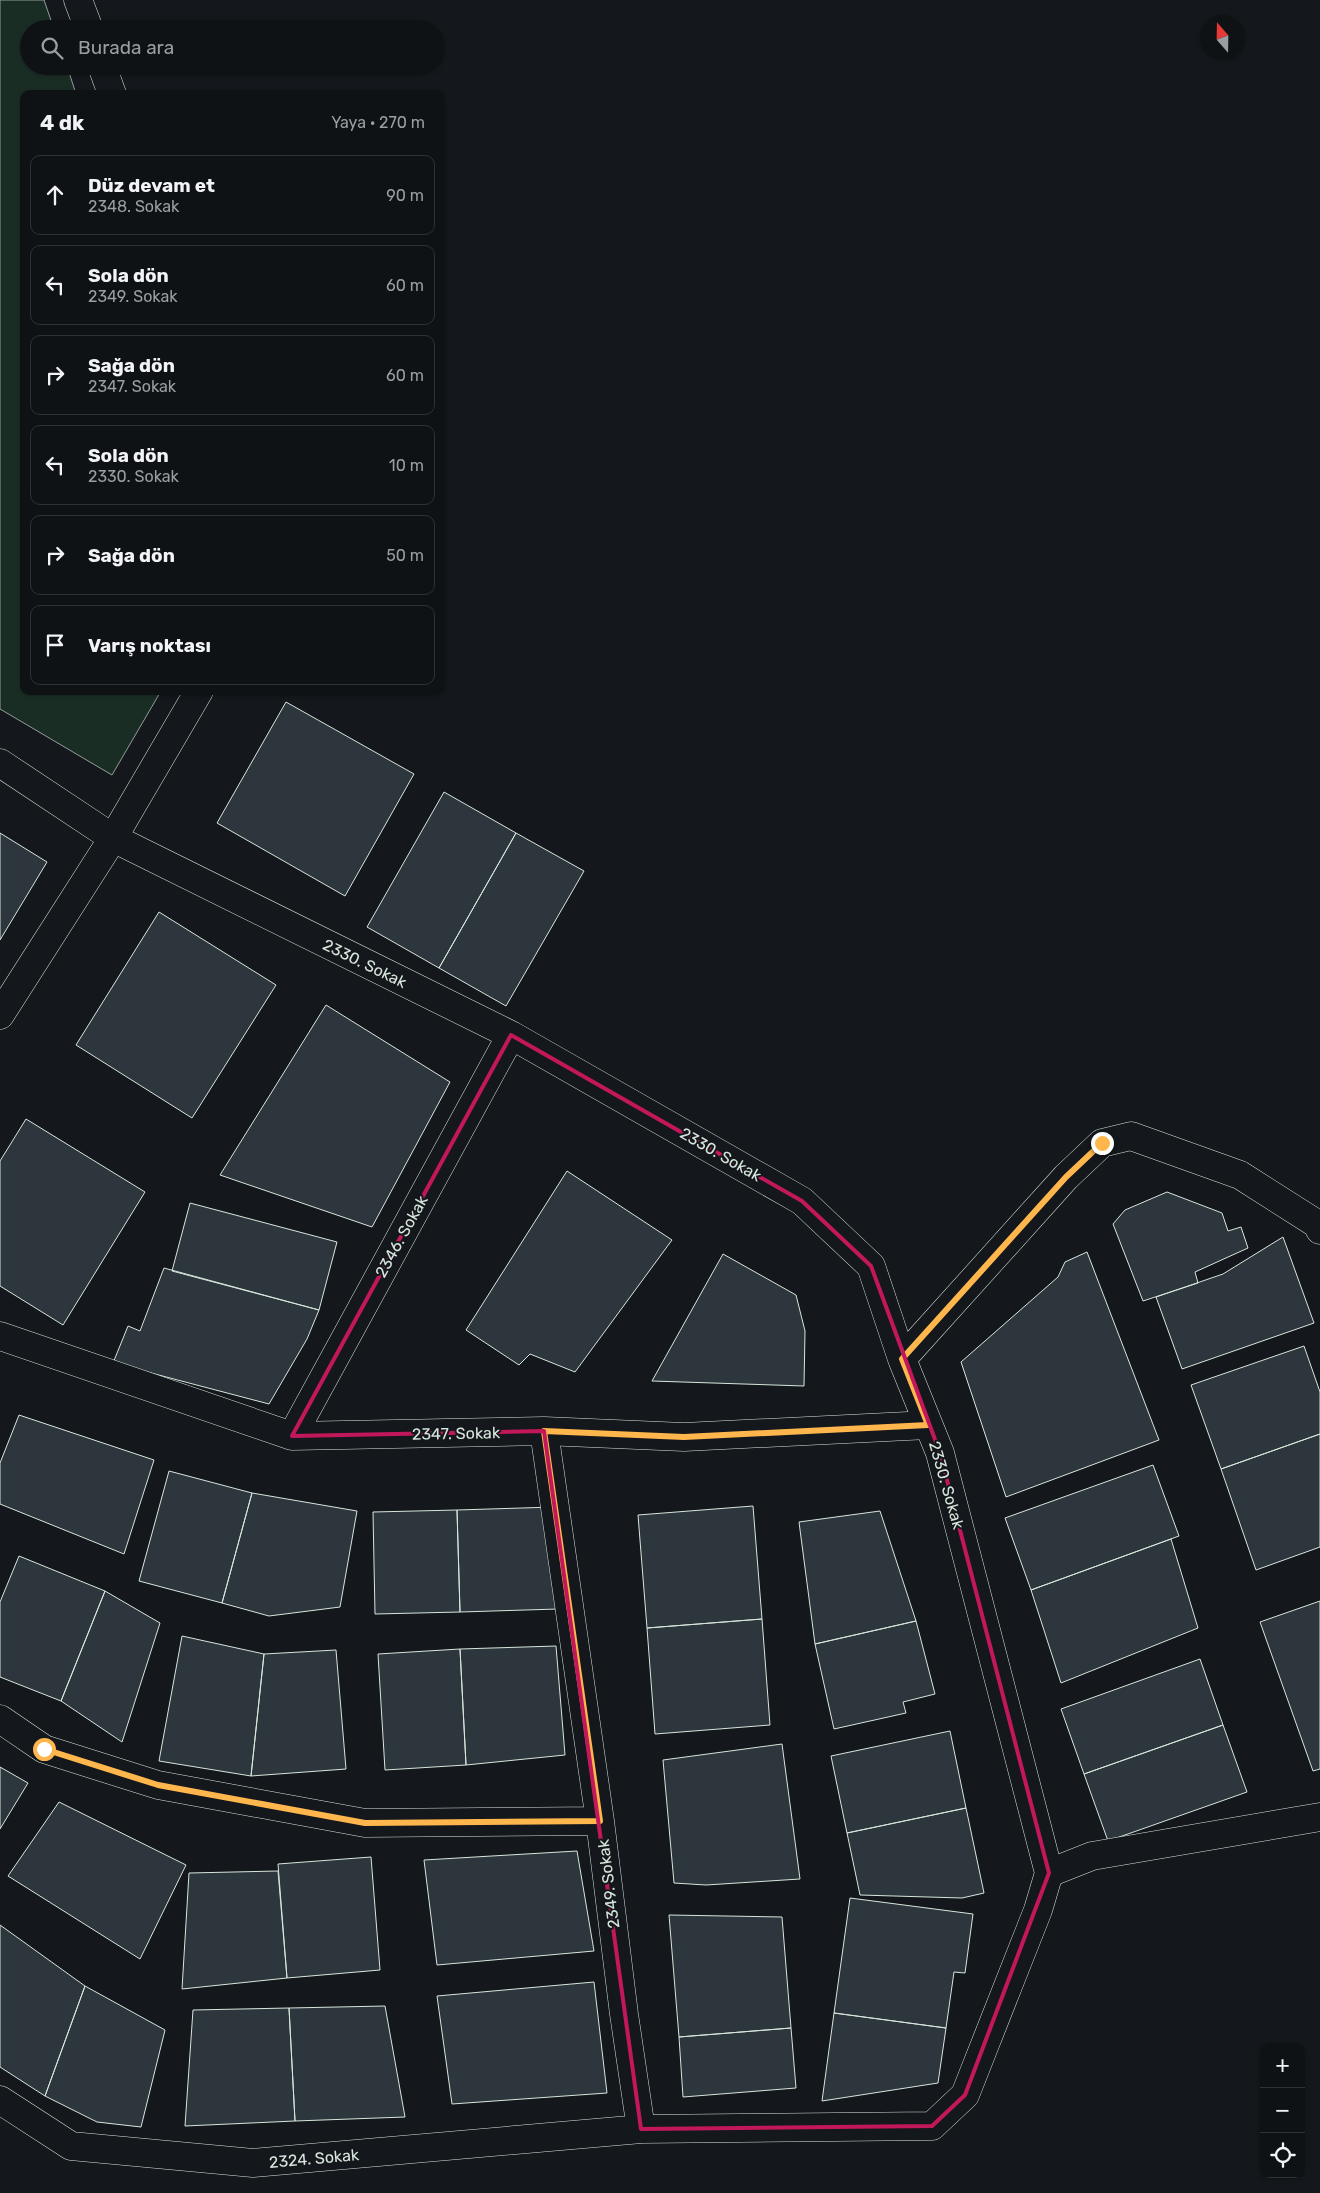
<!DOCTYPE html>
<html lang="tr">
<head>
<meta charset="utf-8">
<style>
	:root { --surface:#0f1215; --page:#1d2022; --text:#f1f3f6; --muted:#9b9ea0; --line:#2f3234 }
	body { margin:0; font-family:Rubik,sans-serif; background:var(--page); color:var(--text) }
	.controls { position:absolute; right:15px; bottom:15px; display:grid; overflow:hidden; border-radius:10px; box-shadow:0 1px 4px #0004 }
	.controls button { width:45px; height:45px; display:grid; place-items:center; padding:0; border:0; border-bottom:1px solid var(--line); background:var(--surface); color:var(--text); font:25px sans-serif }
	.compass { position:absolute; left:1200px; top:15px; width:45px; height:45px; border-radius:50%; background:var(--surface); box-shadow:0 1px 4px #0004; rotate:340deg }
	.stop { position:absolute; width:15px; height:15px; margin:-11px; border:4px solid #ffb74d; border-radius:50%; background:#fff }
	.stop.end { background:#ffb74d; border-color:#fff; box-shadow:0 1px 5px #0008 }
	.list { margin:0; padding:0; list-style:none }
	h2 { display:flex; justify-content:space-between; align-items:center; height:65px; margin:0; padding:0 20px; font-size:21px }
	h2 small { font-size:16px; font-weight:400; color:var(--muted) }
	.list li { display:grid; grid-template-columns:32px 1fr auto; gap:15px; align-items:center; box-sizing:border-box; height:80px; margin:0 10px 10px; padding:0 10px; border:1px solid var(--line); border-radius:10px }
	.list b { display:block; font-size:19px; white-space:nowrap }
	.list p { margin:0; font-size:16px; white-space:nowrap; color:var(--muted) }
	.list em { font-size:16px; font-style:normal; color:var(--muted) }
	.icon { flex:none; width:28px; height:28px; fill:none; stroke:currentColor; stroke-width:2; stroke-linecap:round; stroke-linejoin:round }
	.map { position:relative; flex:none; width:1320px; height:2193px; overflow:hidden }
	.search { position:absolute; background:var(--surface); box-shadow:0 1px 4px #0004; left:20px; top:20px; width:425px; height:55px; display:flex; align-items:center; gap:12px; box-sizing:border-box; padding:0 18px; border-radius:28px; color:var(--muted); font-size:19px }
	.panel { position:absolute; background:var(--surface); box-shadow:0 1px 4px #0004; left:20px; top:90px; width:425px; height:605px; border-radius:10px }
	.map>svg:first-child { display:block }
	.green { fill:#1a2d24; stroke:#939e99 }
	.building { fill:#2c363c; stroke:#d8e6dc }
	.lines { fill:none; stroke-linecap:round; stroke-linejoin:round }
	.minor-casing { stroke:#d8e6dc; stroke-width:29 }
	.minor { stroke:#14181c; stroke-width:28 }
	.route { stroke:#ffb74d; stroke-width:6 }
	.marked { fill:none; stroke:#c2185b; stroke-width:4; stroke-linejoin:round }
	.labels { text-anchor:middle; stroke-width:4; stroke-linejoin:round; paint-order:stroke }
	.street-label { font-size:16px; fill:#d8e6dc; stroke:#14181c }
</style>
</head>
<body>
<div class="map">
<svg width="1320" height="2193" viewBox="0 0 1320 2193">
	<rect width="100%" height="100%" fill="#14181c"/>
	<!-- green -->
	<path class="green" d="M0,0h44l10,29h-25v37h38l9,28h-52v597h137l-49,84 -112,-66z"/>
	<!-- building -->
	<path class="building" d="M286,702l128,72 -69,122 -128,-73z
		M444,792l72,41 -77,135 -72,-41z
		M0,833l47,29 -47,78z
		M516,833l68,38 -78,135 -67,-38z
		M159,912l117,73 -84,133 -116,-73z
		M326,1005l124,77 -78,145 -152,-52z
		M26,1119l119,73 -82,133 -63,-39v-125z
		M567,1171l105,69 -97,132 -45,-18 -11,11 -53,-35z
		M1167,1192l55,21 6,18 13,-4 7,21 -53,24 3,11 -55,18 -30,-77 12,-14z
		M190,1203l147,39 -18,68 -147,-39z
		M1283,1237l31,86 -132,46 -26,-72 67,-23z
		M1087,1252l72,188 -153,57 -45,-135 97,-85 7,-15z
		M723,1254l73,41 9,36 -1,55 -152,-5z
		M164,1268l155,42 -12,29 -38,65 -156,-41 15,-37 12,5z
		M1304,1346l16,46v42l-99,35 -30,-84z
		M19,1415l135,45 -30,94 -124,-50v-41z
		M1320,1434v113l-64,23 -35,-101z
		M1153,1465l26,71 -148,54 -26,-72z
		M169,1471l83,22 -30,110 -83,-22z
		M252,1493l105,18 -17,96 -71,9 -47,-13z
		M753,1506l9,113 -115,9 -9,-113z
		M554,1507l4,102 -98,3 -3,-102z
		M457,1510l3,102 -85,2 -2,-102z
		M880,1511l36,110 -101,23 -16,-122z
		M1171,1539l27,89 -137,55 -30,-93z
		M19,1556l86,35 -44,110 -61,-24v-75z
		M105,1591l55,32 -38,119 -61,-41z
		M1320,1601v168l-7,2 -53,-149z
		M762,1619l8,106 -115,9 -8,-106z
		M916,1621l19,73 -32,8 3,11 -72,16 -19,-85z
		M182,1636l82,18 -13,122 -92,-15z
		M556,1646l9,109 -99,10 -6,-116z
		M460,1649l6,116 -81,5 -7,-116z
		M336,1650l10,119 -95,7 13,-122z
		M1200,1659l23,66 -139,49 -23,-65z
		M1223,1725l24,67 -139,49 -24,-67z
		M950,1731l16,77 -119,25 -16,-77z
		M782,1744l18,135 -94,6 -32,-2 -11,-123z
		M0,1767l28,16 -28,46z
		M59,1802l127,63 -46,94 -132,-83z
		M966,1808l18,85 -22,5 -102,-3 -13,-62z
		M577,1851l17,100 -157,14 -13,-105z
		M371,1857l9,113 -93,8 -9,-114z
		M278,1871l9,107 -105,11 7,-116z
		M850,1898l123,16 -8,59 -11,-1 -8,56 -112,-15z
		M669,1915l113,2 9,111 -112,9z
		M0,1925l85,61 -40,110 -45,-29z
		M594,1982l13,111 -155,11 -15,-108z
		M85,1986l80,44 -24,97 -44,-5 -52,-26z
		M385,2006l20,111 -110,4 -6,-113z
		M289,2008l6,113 -110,5 8,-116z
		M834,2013l112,15 -8,55 -116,18z
		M791,2028l5,60 -113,9 -4,-60z"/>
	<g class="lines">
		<defs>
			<path id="minor" d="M78,0l11,29
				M102,66l10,28
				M0,763l113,75 398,197 291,166 69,65 31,93 38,94 109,420
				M0,1015l113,-177 86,-147
				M0,1336l292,100 252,-5 140,6 244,-12
				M902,1359l164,-182 36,-34 29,-7 109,39 77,49 3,6
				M544,1431l56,390 24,193 17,115
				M292,1436l219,-401
				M0,1719l44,30 114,36 207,38 235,-2
				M0,2100l71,46 182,17 388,-34 291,-3 33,-31 73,-185 11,-37 43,-17 228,-39"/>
		</defs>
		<!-- minor casing -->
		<use href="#minor" class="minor-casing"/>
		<!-- minor -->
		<use href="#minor" class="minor"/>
	</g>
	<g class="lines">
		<!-- route -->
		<path class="route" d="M44,1749l114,36 207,38 235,-2 -56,-390 140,6 244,-12 -26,-66 164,-182 36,-34"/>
	</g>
	<!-- marked area -->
	<path class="marked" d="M511,1035l291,166 69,65 69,187 109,420 -84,222 -33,31 -291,3 -97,-698 -252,5z"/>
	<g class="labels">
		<!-- street labels -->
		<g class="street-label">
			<text transform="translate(365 963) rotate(26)" y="6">2330. Sokak</text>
			<text transform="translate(721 1154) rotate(30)" y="6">2330. Sokak</text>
			<text transform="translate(401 1236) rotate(-61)" y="6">2346. Sokak</text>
			<text transform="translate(456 1433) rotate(-1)" y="6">2347. Sokak</text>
			<text transform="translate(947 1485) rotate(74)" y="6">2330. Sokak</text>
			<text transform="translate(608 1884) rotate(-97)" y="6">2349. Sokak</text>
			<text transform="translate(314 2158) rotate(-5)" y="6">2324. Sokak</text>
		</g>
	</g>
</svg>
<div class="controls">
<button>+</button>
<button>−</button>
<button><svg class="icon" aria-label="locate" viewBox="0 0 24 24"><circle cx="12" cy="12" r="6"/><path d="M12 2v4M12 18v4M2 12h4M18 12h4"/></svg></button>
</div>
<svg class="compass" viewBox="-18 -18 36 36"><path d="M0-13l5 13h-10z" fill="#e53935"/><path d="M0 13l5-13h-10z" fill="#9b9ea0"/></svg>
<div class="stop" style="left:44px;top:1749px"></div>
<div class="stop end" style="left:1102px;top:1143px"></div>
<div class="search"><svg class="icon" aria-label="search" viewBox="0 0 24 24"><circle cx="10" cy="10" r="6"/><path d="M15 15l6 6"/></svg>Burada ara</div>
<section class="panel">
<h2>4 dk<small>Yaya · 270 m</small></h2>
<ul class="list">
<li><svg class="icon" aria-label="ahead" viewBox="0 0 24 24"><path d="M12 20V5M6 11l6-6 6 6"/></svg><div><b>Düz devam et</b><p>2348. Sokak</p></div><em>90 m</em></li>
<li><svg class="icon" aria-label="left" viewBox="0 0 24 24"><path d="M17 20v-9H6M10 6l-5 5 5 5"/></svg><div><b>Sola dön</b><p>2349. Sokak</p></div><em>60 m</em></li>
<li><svg class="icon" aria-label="right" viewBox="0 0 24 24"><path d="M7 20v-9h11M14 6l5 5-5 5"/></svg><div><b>Sağa dön</b><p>2347. Sokak</p></div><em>60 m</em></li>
<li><svg class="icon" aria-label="left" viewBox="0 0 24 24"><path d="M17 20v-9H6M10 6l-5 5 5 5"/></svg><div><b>Sola dön</b><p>2330. Sokak</p></div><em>10 m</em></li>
<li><svg class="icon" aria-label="right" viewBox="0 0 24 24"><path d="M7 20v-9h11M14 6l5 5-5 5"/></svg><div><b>Sağa dön</b></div><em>50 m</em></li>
<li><svg class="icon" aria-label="arrive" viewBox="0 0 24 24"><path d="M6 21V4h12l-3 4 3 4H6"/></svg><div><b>Varış noktası</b></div></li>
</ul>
</section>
</div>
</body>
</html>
